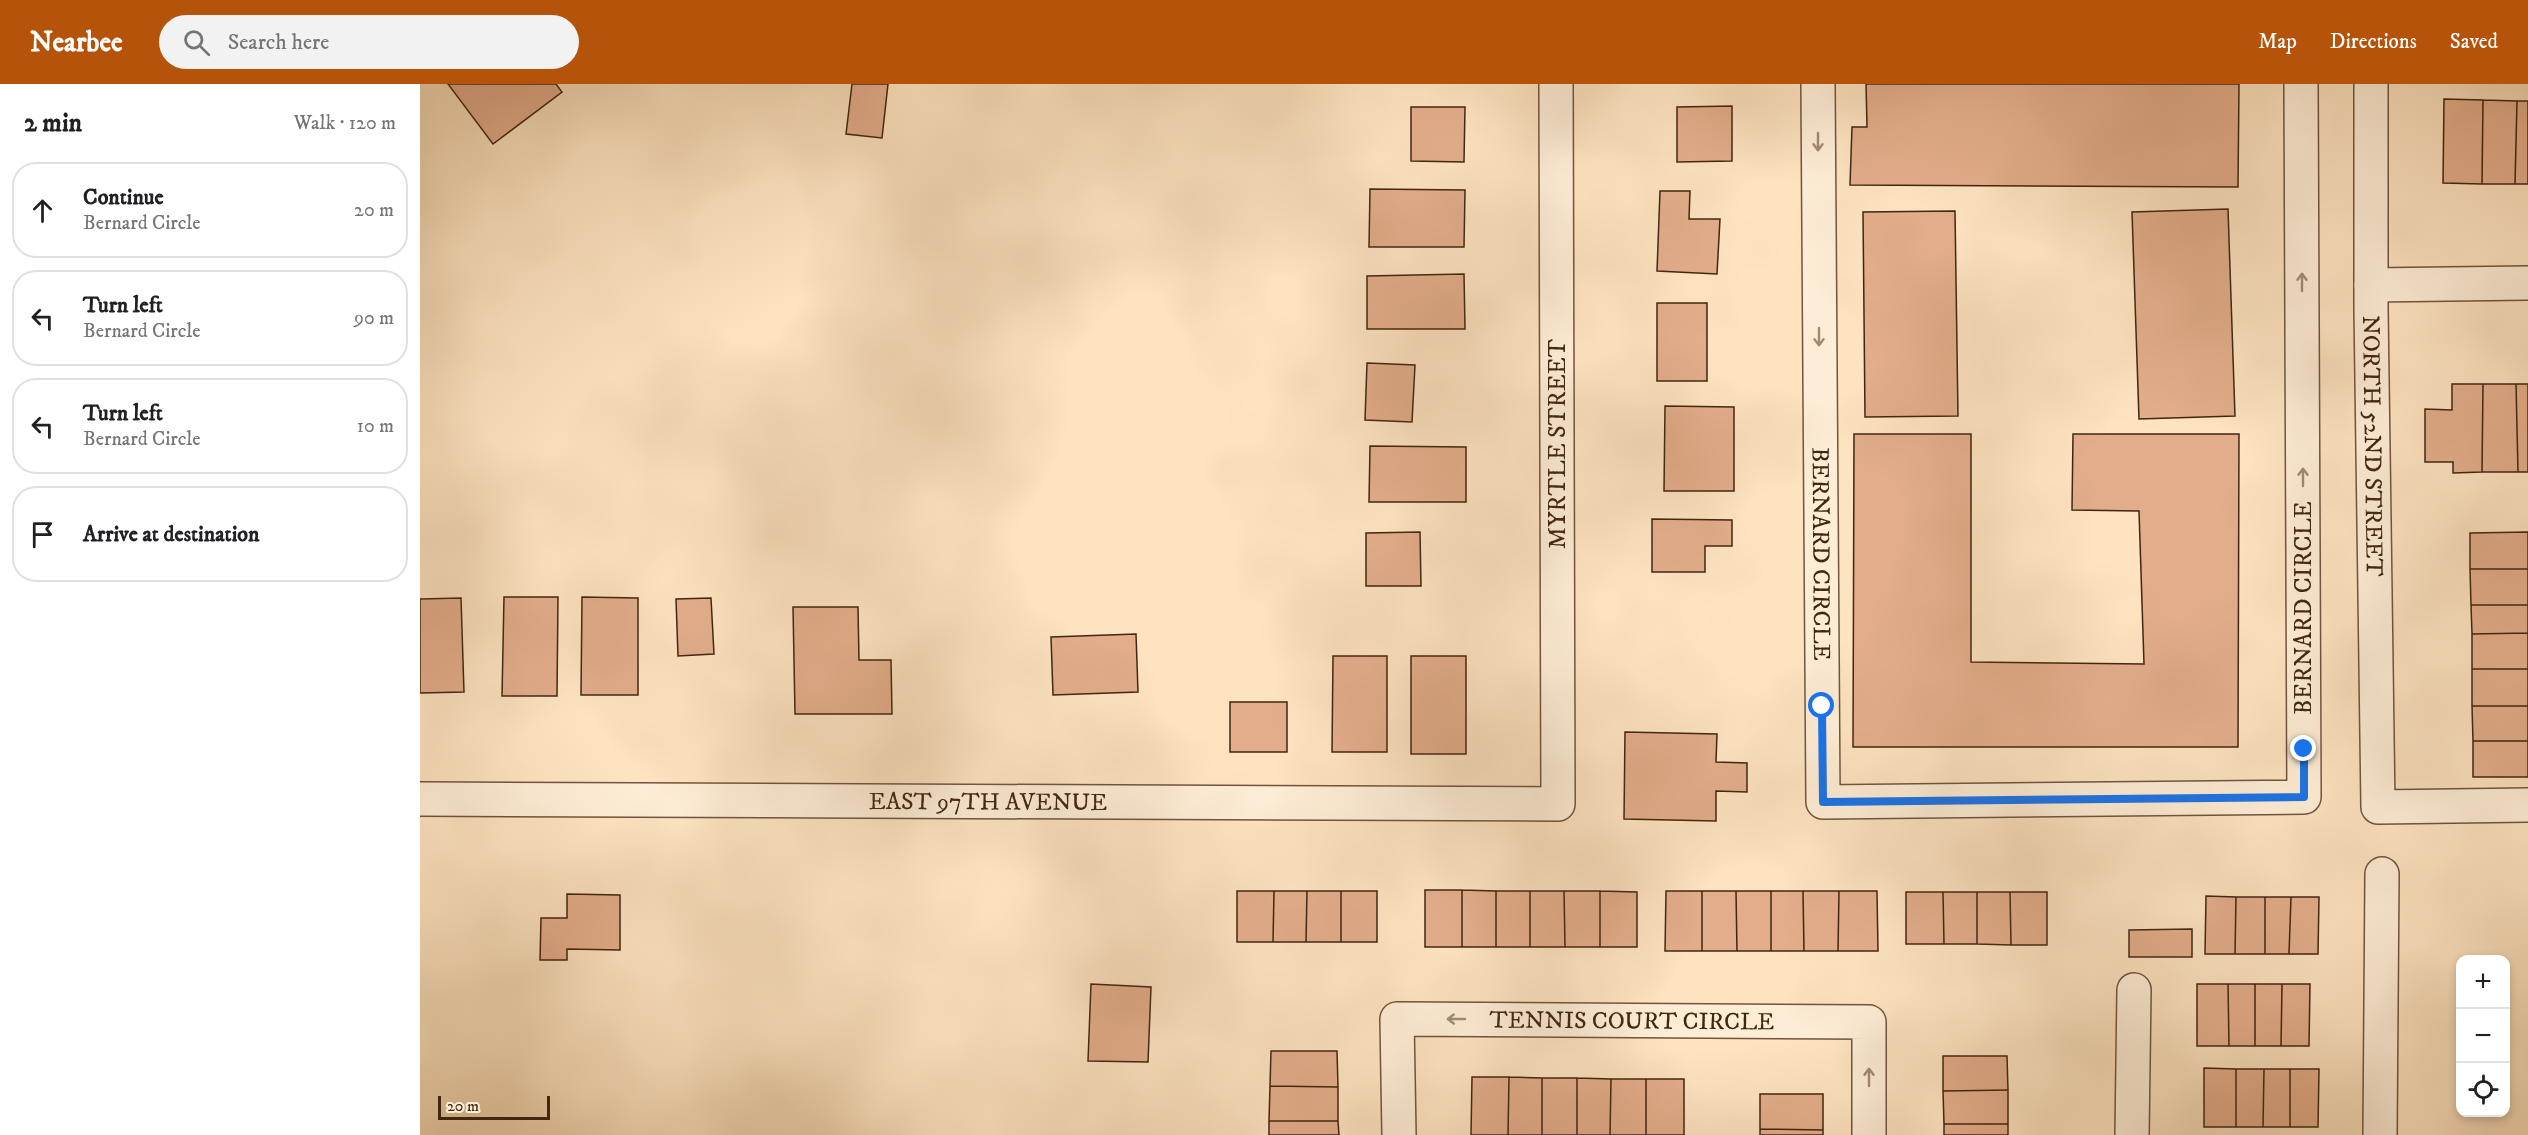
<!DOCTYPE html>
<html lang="en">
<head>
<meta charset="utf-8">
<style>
	:root { --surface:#fff; --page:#f2f2f2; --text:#202124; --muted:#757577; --line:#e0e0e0; --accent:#b45309 }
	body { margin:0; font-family:"IM FELL DW Pica",serif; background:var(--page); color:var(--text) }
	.controls { position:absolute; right:18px; bottom:18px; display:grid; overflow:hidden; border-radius:12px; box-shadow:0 3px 9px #0003 }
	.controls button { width:54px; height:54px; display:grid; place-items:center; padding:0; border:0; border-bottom:2px solid var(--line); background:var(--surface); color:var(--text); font:30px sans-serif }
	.scale { position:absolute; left:18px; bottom:15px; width:112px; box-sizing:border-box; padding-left:6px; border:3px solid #412610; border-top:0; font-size:16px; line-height:21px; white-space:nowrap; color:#412610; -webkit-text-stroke:4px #feedd6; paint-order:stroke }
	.stop { position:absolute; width:18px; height:18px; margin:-14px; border:4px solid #1a73e8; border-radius:50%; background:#fff }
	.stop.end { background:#1a73e8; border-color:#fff; box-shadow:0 2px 6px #0008 }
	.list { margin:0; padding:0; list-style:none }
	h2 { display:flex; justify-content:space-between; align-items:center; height:78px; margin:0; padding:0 24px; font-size:26px }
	h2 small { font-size:20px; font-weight:400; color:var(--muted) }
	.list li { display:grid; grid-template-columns:39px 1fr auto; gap:18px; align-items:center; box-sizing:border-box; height:96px; margin:0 12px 12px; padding:0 12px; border:2px solid var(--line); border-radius:24px }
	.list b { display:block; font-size:22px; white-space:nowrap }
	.list p { margin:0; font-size:20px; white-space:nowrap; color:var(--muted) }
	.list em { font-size:20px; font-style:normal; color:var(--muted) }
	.icon { flex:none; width:33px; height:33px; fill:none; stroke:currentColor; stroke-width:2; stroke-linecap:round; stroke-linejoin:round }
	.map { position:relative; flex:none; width:2108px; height:1051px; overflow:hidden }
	header { display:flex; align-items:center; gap:36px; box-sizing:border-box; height:84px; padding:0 30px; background:var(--accent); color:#fff }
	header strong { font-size:28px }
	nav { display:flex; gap:33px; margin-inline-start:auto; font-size:21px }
	.search { width:420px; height:54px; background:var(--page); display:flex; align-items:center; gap:15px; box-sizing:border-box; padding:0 21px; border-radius:33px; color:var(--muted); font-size:22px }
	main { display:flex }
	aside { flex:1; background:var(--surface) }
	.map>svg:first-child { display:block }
	.building { fill:#e3ad8b; stroke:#412610; stroke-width:1.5 }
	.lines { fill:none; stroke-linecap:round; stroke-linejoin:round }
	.minor-casing { stroke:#70553c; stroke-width:36 }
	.minor { stroke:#feedd6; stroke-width:33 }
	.oneway { stroke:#a08a73 }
	.route { stroke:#1a73e8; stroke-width:8 }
	.labels { text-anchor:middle; stroke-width:4.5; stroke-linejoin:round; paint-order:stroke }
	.street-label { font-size:24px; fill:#412610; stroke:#feedd6 }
</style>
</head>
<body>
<header>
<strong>Nearbee</strong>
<div class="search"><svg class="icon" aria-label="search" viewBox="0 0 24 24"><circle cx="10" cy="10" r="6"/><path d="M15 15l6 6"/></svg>Search here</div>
<nav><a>Map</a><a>Directions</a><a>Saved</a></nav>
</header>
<main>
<aside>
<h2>2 min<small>Walk · 120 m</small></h2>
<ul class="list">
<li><svg class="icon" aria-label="ahead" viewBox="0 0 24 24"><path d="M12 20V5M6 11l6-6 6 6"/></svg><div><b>Continue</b><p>Bernard Circle</p></div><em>20 m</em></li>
<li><svg class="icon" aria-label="left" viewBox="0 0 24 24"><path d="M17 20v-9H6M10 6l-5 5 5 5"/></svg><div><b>Turn left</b><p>Bernard Circle</p></div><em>90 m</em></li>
<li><svg class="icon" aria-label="left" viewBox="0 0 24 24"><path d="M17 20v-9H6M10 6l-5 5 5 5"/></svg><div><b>Turn left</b><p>Bernard Circle</p></div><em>10 m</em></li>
<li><svg class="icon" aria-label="arrive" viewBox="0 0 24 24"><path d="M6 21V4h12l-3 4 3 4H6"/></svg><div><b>Arrive at destination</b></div></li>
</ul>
</aside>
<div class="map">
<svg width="2108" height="1051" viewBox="0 0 2108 1051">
	<rect width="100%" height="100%" fill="#fde3c0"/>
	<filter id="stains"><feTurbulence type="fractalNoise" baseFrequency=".00333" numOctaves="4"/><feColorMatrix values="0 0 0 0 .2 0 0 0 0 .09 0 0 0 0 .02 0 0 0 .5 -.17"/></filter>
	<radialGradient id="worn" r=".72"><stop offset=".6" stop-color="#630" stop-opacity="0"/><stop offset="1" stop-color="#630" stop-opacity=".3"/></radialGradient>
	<!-- building -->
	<path class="building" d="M28,0h108l6,8 -69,52z
		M432,0h36l-6,54 -36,-4z
		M1446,0h373l-1,103 -388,-2 2,-58h15z
		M2024,15l39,1 -1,84 -39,-1z
		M2063,16l34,1 -2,83h-33z
		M2097,17h11v83h-13z
		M1312,22v55l-55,1v-55z
		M991,23h54l-1,55 -53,-1z
		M950,105l95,1 -1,57h-95z
		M1240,107h30l-1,28h31l-3,55 -60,-3z
		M1808,125l7,207 -96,3 -7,-207z
		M1535,127l3,205 -93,1 -2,-205z
		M1044,190l1,55h-98v-53z
		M1237,219h50v78h-50z
		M947,279l48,2 -3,57 -47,-2z
		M2032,300h31l-1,88 -29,1v-11h-28v-53l27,1z
		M2063,300h33l2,88h-36z
		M2096,300h12v88h-10z
		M1245,322l69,1v84h-70z
		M1434,350h117v228l173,2 -5,-153 -67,-1 1,-76h166l-1,313h-385z
		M950,362l96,1v55h-97z
		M1232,435l80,1v26h-27v26h-53z
		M1000,448l1,54h-55v-53z
		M2108,448v37h-58v-36z
		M2050,485h58v36h-57z
		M84,513h54l-1,99h-55z
		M162,513l56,1v97h-57z
		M41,514l3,94 -44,1v-94z
		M291,514l3,56 -36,2 -2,-57z
		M2051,521h57v28l-56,1z
		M373,523h65l1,53h32l1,54h-97z
		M2108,549v36h-56v-35z
		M716,550l2,58 -85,3 -2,-58z
		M913,572h54v96h-55z
		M991,572h55v98h-55z
		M2052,585h56v37h-56z
		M810,618h57v50h-57z
		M2052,622h56v35h-55z
		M1205,648l92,2 -1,28 31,1v29l-31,-1v30l-92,-2z
		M2053,657h55v36h-55z
		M1005,806h37v57h-37z
		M1042,806l34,1v56h-34z
		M817,807h37l-1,51h-36z
		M854,807h33l-1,51h-33z
		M887,807h34v51h-35z
		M921,807h36v51h-36z
		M1076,807h34v56h-34z
		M1110,807h34l1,56h-35z
		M1144,807h36v56h-35z
		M1180,807l37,1v55h-37z
		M1246,807h36v60h-37z
		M1282,807h34l1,60h-35z
		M1316,807h35v60h-34z
		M1351,807h32l1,60h-33z
		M1383,807h36l-1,60h-34z
		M1419,807h38l1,60h-40z
		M1486,808h37l1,52h-38z
		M1523,808h34v52h-33z
		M1557,808h33l1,53 -34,-1z
		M1590,808h37v53h-36z
		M147,810l53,1v55l-53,-1v11h-27l1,-42h26z
		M1786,812l30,1 -1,57h-30z
		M1816,813h29v57h-30z
		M1845,813h26l-2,57h-24z
		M1871,813h28l-1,57h-29z
		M1772,845v28h-63v-27z
		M671,900l60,3 -3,75 -60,-1z
		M1777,900h31l1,62h-32z
		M1808,900h27v62h-26z
		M1835,900h27l-1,62h-26z
		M1862,900h28l-1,62h-28z
		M851,967h66l1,36 -68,-1z
		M1523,972h64l1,34 -65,1z
		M1784,984l32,1v58h-32z
		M1816,985h28l-1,58h-27z
		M1844,985h26v58h-27z
		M1870,985h29l-1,58h-28z
		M1052,993h37l-1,58h-37z
		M1089,993l33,1v57h-34z
		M1122,994h35v57h-35z
		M1157,994l34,1 -1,56h-33z
		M1191,995h35v56h-36z
		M1226,995h38v56h-38z
		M850,1002l68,1v34h-69z
		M1588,1006v34h-64l-1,-33z
		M1340,1010h63v36l-63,-1z
		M849,1037h69l1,14h-70z
		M1524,1040h64v11h-64z
		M1340,1045l63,1v5h-63z"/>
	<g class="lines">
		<defs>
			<g id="minor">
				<path id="s1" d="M1398,0l5,718 481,-5 -3,-713"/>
				<path id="s2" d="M1951,0v224l7,499 150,-2"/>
				<path d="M1951,201l157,-2"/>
				<path id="s3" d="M0,715l1138,5 -2,-720"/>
				<path id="s4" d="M979,1051l-2,-116 472,3v113"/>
				<path d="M1712,1051l2,-145"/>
				<path d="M1960,1051l2,-261"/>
			</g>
		</defs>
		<!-- minor casing -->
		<use href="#minor" class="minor-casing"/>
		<!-- minor -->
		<use href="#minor" class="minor"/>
	</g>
	<!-- one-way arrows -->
	<defs><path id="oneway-shaft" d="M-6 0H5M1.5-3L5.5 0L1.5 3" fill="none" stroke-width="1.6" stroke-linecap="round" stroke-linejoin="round" transform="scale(1.5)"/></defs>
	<g class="oneway">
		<use href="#oneway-shaft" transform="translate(1398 58) rotate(90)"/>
		<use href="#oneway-shaft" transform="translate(1882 198) rotate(-90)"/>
		<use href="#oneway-shaft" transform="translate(1399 253) rotate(90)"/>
		<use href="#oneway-shaft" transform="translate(1883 393) rotate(-90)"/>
		<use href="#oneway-shaft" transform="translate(1036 935) rotate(-180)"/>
		<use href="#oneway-shaft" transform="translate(1449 993) rotate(-90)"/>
	</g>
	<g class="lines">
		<!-- route -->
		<path class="route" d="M1402,622l1,96 481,-5v-48"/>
	</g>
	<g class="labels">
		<!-- street labels -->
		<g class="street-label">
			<text transform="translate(1137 360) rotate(-90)" y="8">MYRTLE STREET</text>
			<text dy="8" stroke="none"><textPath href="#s2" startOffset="362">NORTH 52ND STREET</textPath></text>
			<text dy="8" stroke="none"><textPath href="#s1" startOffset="470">BERNARD CIRCLE</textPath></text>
			<text transform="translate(1883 524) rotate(-90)" y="8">BERNARD CIRCLE</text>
			<text dy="8" stroke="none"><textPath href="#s3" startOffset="568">EAST 97TH AVENUE</textPath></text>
			<text dy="8" stroke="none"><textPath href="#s4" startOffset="351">TENNIS COURT CIRCLE</textPath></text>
		</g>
	</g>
	<rect width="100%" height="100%" filter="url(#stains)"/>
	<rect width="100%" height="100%" fill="url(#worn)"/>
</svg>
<div class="controls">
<button>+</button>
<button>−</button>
<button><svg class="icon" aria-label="locate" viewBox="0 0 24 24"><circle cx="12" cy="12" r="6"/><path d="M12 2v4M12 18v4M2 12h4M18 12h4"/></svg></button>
</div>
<div class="scale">20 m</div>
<div class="stop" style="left:1402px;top:622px"></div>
<div class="stop end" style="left:1884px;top:665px"></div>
</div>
</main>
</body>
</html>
